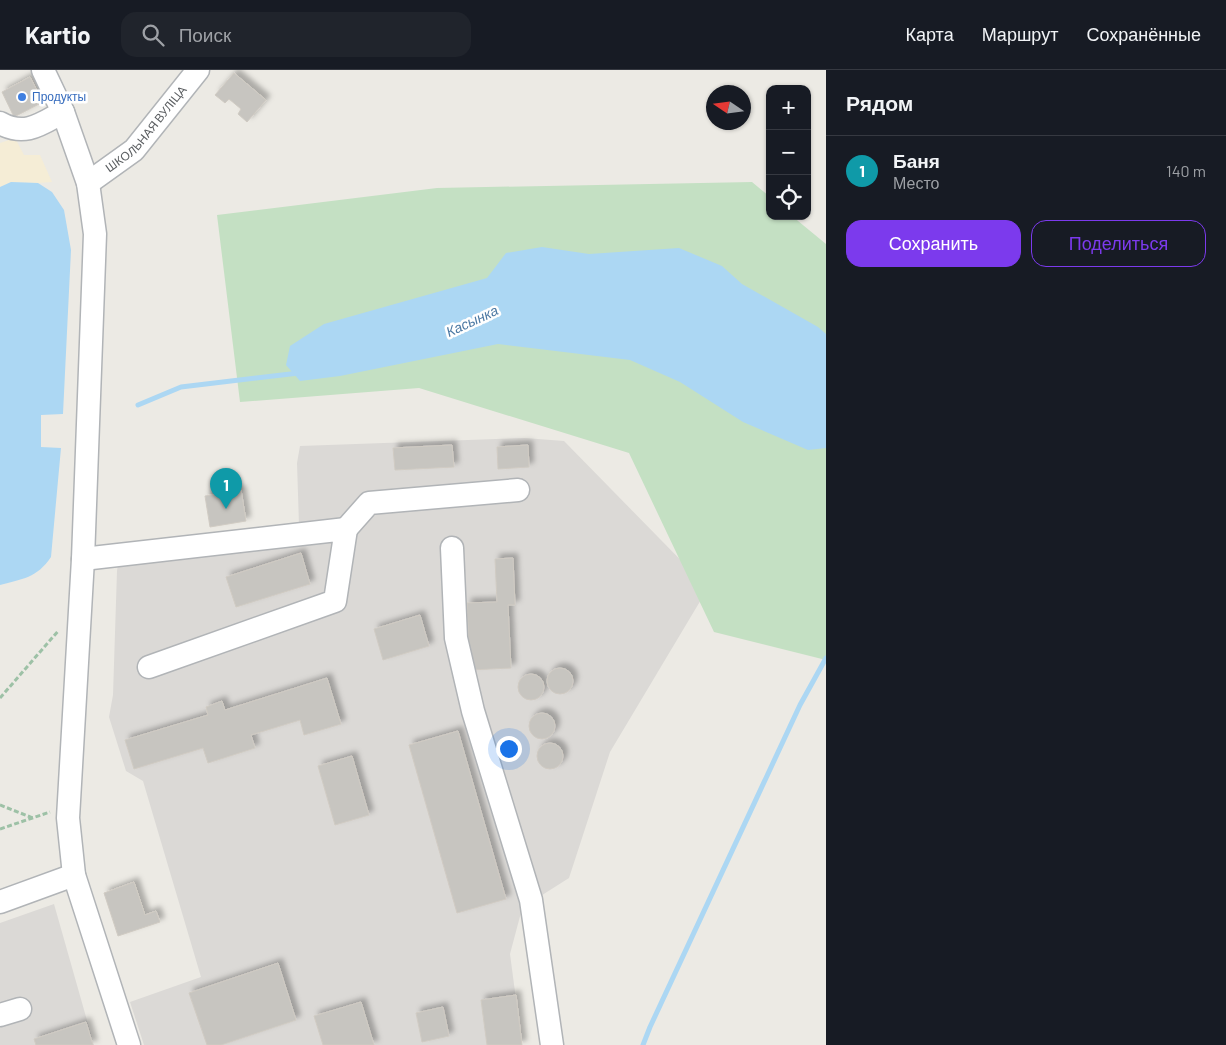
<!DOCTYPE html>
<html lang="ru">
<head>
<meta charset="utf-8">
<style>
	:root { --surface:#171b24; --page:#20242c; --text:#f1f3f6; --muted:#9ea1a6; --line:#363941; --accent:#7c3aed }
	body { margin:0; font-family:Barlow,sans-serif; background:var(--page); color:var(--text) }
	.controls { position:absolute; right:15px; top:15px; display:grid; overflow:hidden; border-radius:10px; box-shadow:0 1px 4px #0004 }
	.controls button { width:45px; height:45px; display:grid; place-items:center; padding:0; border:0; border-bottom:1px solid var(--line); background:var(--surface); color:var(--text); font:25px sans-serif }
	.compass { position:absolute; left:706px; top:15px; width:45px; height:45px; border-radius:50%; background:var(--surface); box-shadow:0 1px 4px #0004; rotate:283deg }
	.you { position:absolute; left:508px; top:678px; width:18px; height:18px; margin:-12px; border:4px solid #fff; border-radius:50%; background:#1a73e8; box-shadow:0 0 0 8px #1a73e833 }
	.badge { display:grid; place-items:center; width:32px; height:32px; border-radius:50%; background:var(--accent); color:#fff; font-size:16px; font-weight:700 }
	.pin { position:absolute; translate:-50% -41px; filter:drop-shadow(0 1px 2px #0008) }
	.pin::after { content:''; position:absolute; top:26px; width:18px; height:15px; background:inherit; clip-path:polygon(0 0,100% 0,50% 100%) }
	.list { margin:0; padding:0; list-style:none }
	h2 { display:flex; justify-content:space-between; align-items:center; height:65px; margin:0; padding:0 20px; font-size:21px }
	h2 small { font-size:16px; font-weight:400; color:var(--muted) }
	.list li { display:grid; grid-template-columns:32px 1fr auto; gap:15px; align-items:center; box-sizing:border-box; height:70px; padding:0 20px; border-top:1px solid var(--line) }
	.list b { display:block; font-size:19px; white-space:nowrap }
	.list p { margin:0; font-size:16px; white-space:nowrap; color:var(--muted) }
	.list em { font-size:16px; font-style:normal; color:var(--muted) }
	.actions { display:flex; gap:10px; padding:15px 20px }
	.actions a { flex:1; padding:11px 0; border:1px solid var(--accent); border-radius:15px; text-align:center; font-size:18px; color:var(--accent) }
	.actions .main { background:var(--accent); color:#fff }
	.icon { flex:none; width:28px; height:28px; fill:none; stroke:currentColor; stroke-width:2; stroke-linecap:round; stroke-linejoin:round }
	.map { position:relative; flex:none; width:826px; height:975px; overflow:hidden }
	header { display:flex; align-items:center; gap:30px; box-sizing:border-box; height:70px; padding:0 25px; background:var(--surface); border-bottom:1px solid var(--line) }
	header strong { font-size:24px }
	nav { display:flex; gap:28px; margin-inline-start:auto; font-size:18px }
	.search { width:350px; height:45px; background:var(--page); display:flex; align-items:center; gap:12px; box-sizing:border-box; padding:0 18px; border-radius:15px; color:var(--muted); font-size:19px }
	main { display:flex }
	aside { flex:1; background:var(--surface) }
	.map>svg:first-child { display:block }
	.industrial { fill:#dbd9d6 }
	.green { fill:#c4e0c3 }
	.sand { fill:#f5edd6 }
	.water { fill:#acd7f3 }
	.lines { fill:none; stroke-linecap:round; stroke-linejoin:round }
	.stream { stroke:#acd7f3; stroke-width:5 }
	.building { fill:#c7c5c0; stroke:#d0cbc3; filter:url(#shadow) }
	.minor-casing { stroke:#b1b4b7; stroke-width:25 }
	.path { stroke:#9dc1a6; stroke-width:3; stroke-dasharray:5 2.5; stroke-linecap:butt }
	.minor { stroke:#fff; stroke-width:22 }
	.shop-dot { fill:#3f7fe0; stroke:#fff; stroke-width:2 }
	.labels { text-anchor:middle; stroke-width:5; stroke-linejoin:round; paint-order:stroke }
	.shop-label { font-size:12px; fill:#366cbe; stroke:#fff; text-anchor:start }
	.street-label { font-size:12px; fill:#5c5f62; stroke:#fff }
	.water-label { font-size:14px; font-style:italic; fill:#4c79a3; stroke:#fff }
</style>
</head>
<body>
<header>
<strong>Kartio</strong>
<div class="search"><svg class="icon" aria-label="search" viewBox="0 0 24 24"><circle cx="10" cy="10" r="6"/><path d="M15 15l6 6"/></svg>Поиск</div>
<nav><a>Карта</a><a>Маршрут</a><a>Сохранённые</a></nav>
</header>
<main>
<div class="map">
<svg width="826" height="975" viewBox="0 0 826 975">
	<defs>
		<filter id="shadow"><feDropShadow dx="4.5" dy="-4.5" stdDeviation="2.5" flood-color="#0004"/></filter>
	</defs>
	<rect width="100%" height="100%" fill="#eceae4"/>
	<!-- industrial -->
	<path class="industrial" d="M525,368l39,3 144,147 -98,164 -41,126 -30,19 -16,8 -13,49 12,91h-378l-14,-43 71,-25 -58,-196 -17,-10 -17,-54 4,-22 4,-124 4,-26 178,-20 -2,-62 3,-17z
		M54,834l40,141h-94v-122z"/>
	<!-- green -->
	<path class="green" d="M752,112l18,15v19h22l34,28v416l-112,-28 -85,-179 -210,-65 -179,14 -23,-187 220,-27z"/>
	<!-- sand -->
	<path class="sand" d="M15,68l9,17h16l12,27 -14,1 -27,-1 -11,5v-44z"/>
	<!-- water -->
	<path class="water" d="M11,112l27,1 14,9 12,18 7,40 -8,164 -22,1v32l20,1 -10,109c-14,21 -29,22 -51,28v-398z
		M542,177l47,7 90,-6 43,18 20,18 76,43 8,7v114l-18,2 -65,-28 -63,-40 -50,-22 -132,-16 -158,32 -40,5 -14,-16 4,-19 34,-22 163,-46 19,-25z"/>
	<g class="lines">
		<!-- stream -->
		<path class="stream" d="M138,335l43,-18 118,-14
			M643,975l7,-18 150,-322 26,-47"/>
	</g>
	<!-- building -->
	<path class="building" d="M234,3l32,27 -19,22 -9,-8 3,-5 -12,-10 -4,4 -10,-8z
		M30,7l13,25 -29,15 -12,-25z
		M452,375l2,22 -59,3 -2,-22z
		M528,375l1,22 -31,2 -1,-22z
		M241,420l5,31 -36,6 -5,-31z
		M301,483l9,31 -74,23 -10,-30z
		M513,488l2,47h-7l3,63 -41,2 -3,-67 30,-1 -2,-43z
		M420,545l9,31 -46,14 -9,-31z
		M547 611a13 13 0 1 1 26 0a13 13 0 1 1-26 0Z
		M518 617a13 13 0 1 1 26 0a13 13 0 1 1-26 0Z
		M327,608l14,46 -37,11 -4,-15 -49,15 4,13 -47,15 -5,-15 -69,21 -9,-29 83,-25 -2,-8 16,-6 3,9z
		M529 656a13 13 0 1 1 26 0a13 13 0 1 1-26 0Z
		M458,661l48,168 -49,14 -48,-168z
		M537 686a13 13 0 1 1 26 0a13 13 0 1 1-26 0Z
		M352,686l17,59 -34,10 -17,-59z
		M134,812l11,33 11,-4 4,11 -42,14 -14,-43z
		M278,893l18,57 -75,25h-14l-18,-52z
		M516,925l6,50h-35l-6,-45z
		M361,932l13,43h-51l-9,-29z
		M443,937l6,29 -27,6 -6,-29z
		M86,952l7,23h-57l-2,-6z"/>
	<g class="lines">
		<defs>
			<g id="minor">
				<path d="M43,0l20,42 25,71 7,51 -12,325 -15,259 6,57 55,170"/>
				<path d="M0,53c25,14 41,1 63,-11"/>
				<path id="s1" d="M88,113l46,-33 64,-80"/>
				<path d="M346,459l23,-26 149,-13"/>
				<path d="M452,478l4,90 17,73 58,189 21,145"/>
				<path d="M83,489l263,-30 -11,72 -186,66"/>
				<path d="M0,832l74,-27"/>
				<path d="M0,945l20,-6"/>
			</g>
		</defs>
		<!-- minor casing -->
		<use href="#minor" class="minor-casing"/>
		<!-- path -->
		<path class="path" d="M0,628l59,-68
			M0,735l33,13
			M0,759l50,-17"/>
		<!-- minor -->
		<use href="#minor" class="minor"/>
	</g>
	<!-- markers -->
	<circle class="shop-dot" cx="22" cy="27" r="5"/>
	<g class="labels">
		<!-- shop labels -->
		<g class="shop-label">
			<text x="32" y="31">Продукты</text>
		</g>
		<!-- street labels -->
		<g class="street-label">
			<text dy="4" stroke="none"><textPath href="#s1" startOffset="80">ШКОЛЬНАЯ ВУЛІЦА</textPath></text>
		</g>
		<!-- water labels -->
		<g class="water-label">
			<text transform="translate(472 251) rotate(-25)" y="5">Касынка</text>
		</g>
	</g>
</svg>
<div class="controls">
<button>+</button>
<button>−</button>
<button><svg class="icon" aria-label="locate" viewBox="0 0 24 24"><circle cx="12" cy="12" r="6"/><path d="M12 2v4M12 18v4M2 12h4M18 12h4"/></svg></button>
</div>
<svg class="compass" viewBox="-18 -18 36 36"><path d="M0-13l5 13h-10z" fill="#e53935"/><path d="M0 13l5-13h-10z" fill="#9ea1a6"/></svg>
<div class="you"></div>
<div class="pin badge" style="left:226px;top:439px;background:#0f9aa8">1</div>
</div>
<aside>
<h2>Рядом<small></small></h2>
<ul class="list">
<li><span class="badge" style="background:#0f9aa8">1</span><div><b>Баня</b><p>Место</p></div><em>140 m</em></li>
</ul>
<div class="actions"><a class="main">Сохранить</a><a>Поделиться</a></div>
</aside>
</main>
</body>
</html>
